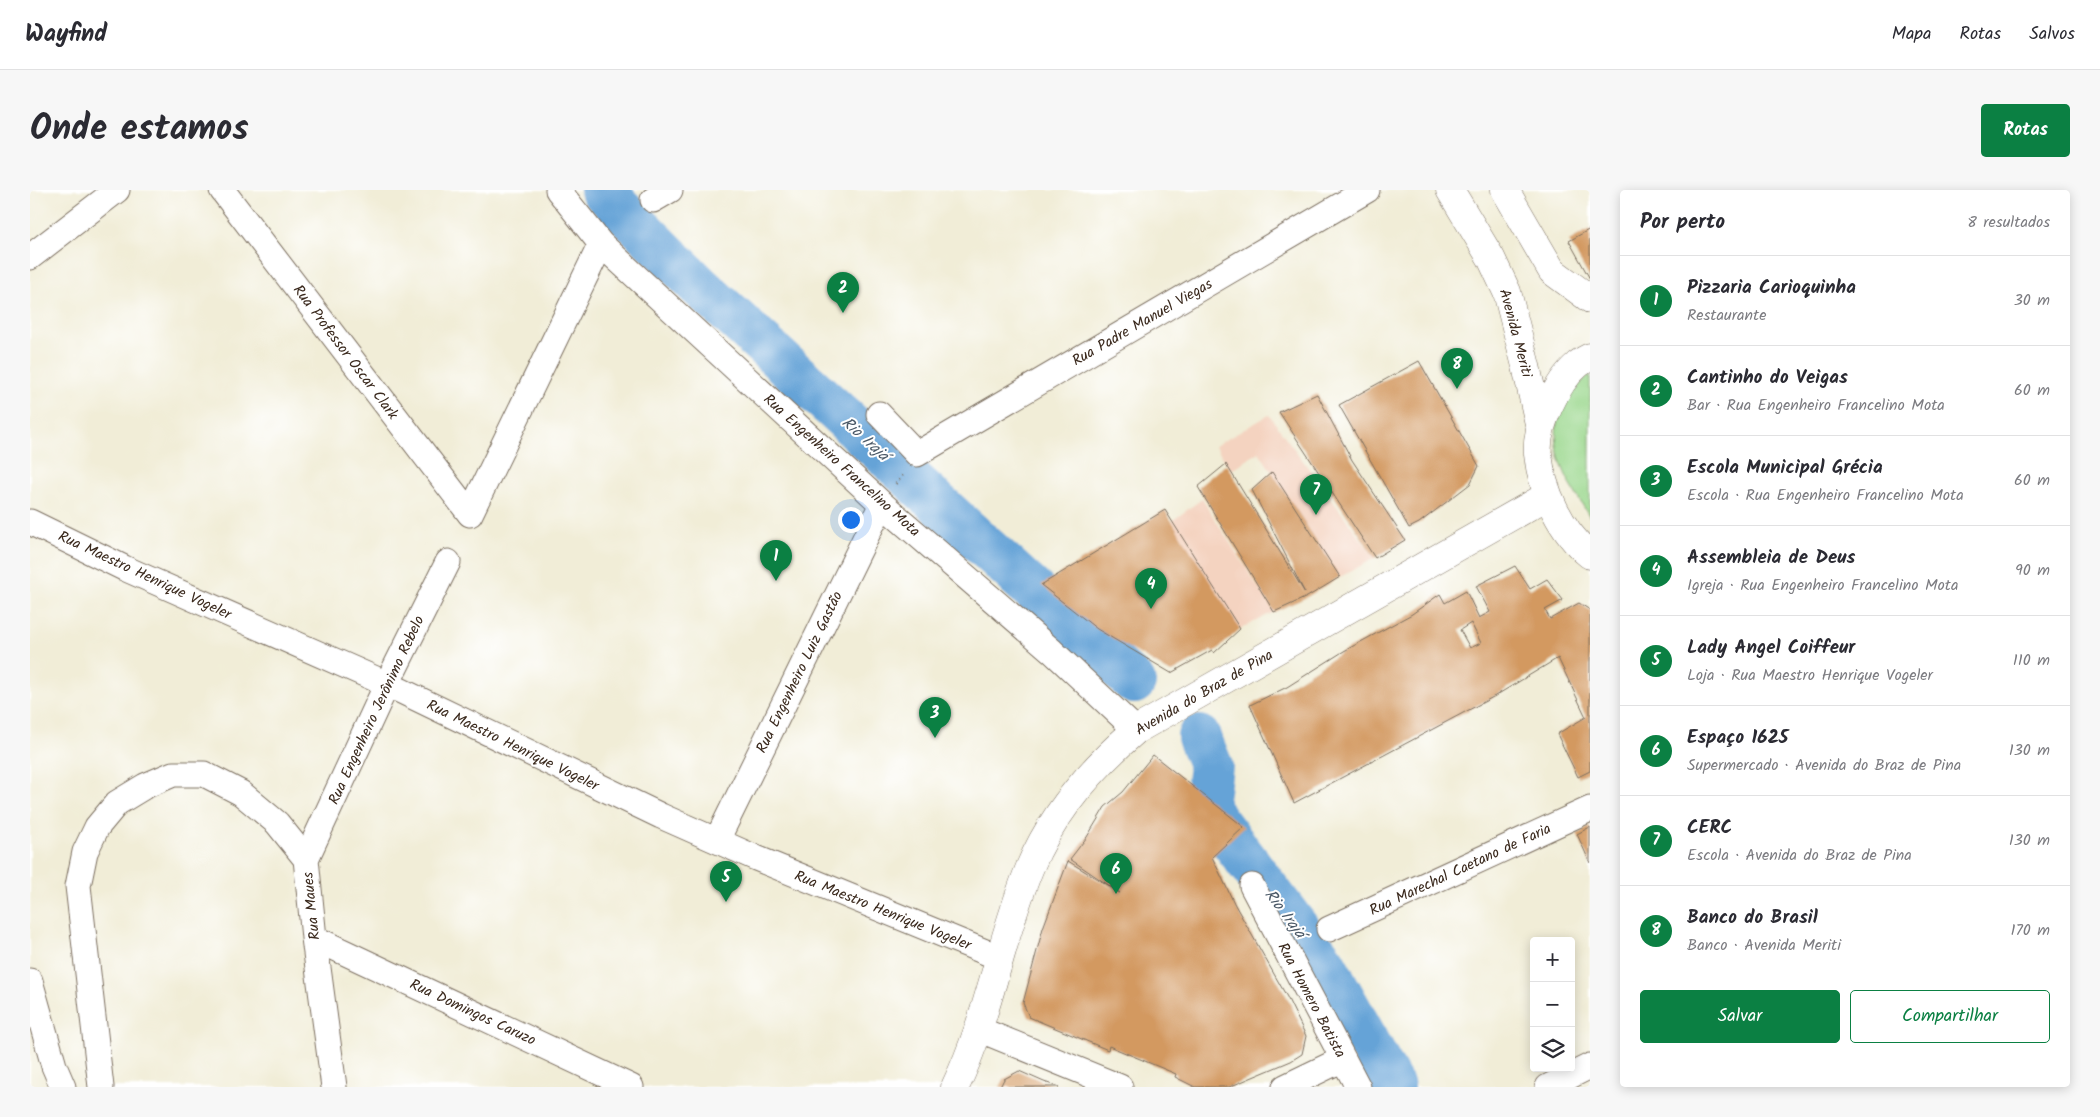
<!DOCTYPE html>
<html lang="pt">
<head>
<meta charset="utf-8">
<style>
	:root { --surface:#fff; --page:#f7f7f7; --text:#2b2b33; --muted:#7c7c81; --line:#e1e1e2; --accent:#0b8043 }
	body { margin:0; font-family:Kalam,sans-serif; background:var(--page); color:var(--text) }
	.controls { position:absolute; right:15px; bottom:15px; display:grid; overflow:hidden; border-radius:5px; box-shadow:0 2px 12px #0003 }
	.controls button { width:45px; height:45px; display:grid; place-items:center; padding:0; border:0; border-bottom:1px solid var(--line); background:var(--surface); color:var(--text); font:25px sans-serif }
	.you { position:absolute; left:820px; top:329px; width:18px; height:18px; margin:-12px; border:4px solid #fff; border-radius:50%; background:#1a73e8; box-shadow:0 0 0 8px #1a73e833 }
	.badge { display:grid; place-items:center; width:32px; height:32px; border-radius:50%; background:var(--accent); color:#fff; font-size:16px; font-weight:700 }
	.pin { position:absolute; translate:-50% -41px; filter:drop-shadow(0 1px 2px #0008) }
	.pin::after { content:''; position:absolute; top:26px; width:18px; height:15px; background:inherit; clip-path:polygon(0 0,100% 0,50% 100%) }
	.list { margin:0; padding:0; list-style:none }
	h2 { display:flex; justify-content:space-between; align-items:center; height:65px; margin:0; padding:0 20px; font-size:21px }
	h2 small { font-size:16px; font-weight:400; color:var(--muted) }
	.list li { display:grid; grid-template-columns:32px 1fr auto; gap:15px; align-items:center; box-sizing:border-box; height:90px; padding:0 20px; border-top:1px solid var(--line) }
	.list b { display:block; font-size:19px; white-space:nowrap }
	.list p { margin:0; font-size:16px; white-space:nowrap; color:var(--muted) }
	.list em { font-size:16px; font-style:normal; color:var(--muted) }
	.actions { display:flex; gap:10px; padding:15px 20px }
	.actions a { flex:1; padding:11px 0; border:1px solid var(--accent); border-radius:5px; text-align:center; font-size:18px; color:var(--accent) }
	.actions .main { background:var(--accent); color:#fff }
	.icon { flex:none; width:28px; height:28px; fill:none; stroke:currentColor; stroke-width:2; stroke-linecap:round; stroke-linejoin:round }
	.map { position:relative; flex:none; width:1560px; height:897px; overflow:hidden; border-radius:5px }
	header { display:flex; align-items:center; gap:30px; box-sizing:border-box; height:70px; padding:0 25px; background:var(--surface); border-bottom:1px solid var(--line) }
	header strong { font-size:24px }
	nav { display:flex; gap:28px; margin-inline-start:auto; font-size:18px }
	.intro { display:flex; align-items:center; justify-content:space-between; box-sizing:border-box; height:120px; padding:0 30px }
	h1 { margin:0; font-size:35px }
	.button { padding:12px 22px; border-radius:5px; background:var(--accent); color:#fff; font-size:18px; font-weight:700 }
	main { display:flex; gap:30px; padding:0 30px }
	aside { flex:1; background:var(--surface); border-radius:5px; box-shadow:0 2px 12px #0003 }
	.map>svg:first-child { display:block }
	.built { fill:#f4d3c0 }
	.green { fill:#9ad78c; stroke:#6a8055 }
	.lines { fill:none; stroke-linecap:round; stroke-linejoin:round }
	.river { stroke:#65a3d7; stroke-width:44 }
	.building { fill:#d39961; fill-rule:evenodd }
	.street-casing { stroke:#7b6e5f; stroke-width:27 }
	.secondary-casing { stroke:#7b6e5f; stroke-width:29 }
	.primary-casing { stroke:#7b6e5f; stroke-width:29 }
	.path { stroke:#7b6e5f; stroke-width:3; stroke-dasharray:1 4; stroke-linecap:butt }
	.street { stroke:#fff; stroke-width:25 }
	.secondary { stroke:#fff; stroke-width:28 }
	.primary { stroke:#fff; stroke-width:28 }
	.labels { text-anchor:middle; stroke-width:4; stroke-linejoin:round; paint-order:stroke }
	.street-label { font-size:15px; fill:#3b2a1e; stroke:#fff }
	.water-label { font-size:16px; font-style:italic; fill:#4c5a68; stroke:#fff }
</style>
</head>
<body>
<header>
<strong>Wayfind</strong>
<nav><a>Mapa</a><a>Rotas</a><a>Salvos</a></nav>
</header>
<div class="intro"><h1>Onde estamos</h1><a class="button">Rotas</a></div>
<main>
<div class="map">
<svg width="1560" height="897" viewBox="0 0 1560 897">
	<rect width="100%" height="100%" fill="#fff"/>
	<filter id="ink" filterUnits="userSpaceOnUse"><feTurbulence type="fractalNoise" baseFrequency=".02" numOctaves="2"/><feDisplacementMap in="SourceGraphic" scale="10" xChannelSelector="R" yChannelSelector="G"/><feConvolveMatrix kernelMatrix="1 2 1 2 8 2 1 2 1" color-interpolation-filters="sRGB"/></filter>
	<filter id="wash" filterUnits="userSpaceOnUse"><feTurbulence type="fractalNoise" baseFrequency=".0096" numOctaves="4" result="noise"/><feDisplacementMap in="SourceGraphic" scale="20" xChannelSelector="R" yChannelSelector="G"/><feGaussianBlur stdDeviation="1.12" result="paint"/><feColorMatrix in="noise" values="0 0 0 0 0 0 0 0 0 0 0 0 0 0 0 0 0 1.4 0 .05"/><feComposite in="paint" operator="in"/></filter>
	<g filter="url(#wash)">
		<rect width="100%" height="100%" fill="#f1edd7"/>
		<!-- built -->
		<path class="built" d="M1239,225l106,143 -35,19 -81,-125 -28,18 -16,-24z
			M1172,309l72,113 -34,17 -68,-108z"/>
		<!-- green -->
		<path class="green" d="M1560,184v143c-18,-29 -38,-58 -33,-93 0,-5 0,-11 2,-16 7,-14 19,-24 31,-34z"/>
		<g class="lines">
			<!-- river -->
			<path class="river" d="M572,0l97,96 435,396
				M1169,547l12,29 -5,41 118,156 69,124"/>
		</g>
		<g id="blocks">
			<!-- building -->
			<path class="building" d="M1560,39v50l-21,-38z
				M1389,171l60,105 -9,18 -51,39 -10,5 -70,-123z
				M1287,204l35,66 53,80 -30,18 -96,-146z
				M1196,274l79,129 -53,-103 20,-18 68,105 -33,20 -33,15 -76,-125z
				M1135,320l75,119 -26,24 -2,-3 -41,23 -74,-44 -56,-44z
				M1485,376l15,23 17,-10 16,21 -18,10 5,9 29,-16 11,7v161l-12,6 -21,-43 29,-17 -28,-59 -63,38 -201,107 -44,-98 37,-18 57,-36 68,-37 28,-20 5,9 21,-12 13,27 11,-6 -14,-26zM1441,433l10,20 -11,5 -10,-18z
				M1123,565l91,72 -32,30 23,48 52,92 19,39 -4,18 -11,7 -62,26h-34l-20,-10 1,-3 -67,-28 -1,4 -79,-33 -6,-14 20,-75 25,-67 52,32 -50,-34 17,-22 18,-30 18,-15z
				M1560,637v36l-13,-29z
				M989,881l25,11 15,5h-59l4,-8z"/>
		</g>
	</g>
	<g filter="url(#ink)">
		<use href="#blocks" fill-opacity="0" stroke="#7b6e5f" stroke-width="1"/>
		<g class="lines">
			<defs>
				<path id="street" d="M192,0l248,324 131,-270
					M528,0l43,54 281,260 170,147 84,79
					M623,10l17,-10
					M0,67l87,-67
					M849,224l38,40 450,-264
					M0,332l94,46 263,116 274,132 95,42 244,100
					M687,650l165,-336
					M276,669l81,-175 61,-122
					M1222,696l106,201
					M1299,739l261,-120
					M284,748l317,149
					M0,791l24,85 9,21
					M948,839l142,58
					M71,897l-23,-201 7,-34 12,-25 20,-24 28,-17 28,-12h31l37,19 36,30 29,36 8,79 20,149
					M1255,897l58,-28
					M1518,897l42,-21"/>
				<path id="secondary" d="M925,897c34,-70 45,-148 75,-220 23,-55 62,-99 106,-137l411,-234"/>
				<path id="primary" d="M1420,0l41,68 16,34 19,74 14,62
					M1475,0l47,81 38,28
					M1560,167c-4,2 -10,5 -13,8 -20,17 -42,63 -39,89 4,37 23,78 52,101"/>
			</defs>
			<!-- street casing -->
			<use href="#street" class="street-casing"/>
			<!-- secondary casing -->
			<use href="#secondary" class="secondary-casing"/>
			<!-- primary casing -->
			<use href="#primary" class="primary-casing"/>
			<!-- path -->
			<path class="path" d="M866,294l8,-11"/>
			<!-- street -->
			<use href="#street" class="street"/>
			<!-- secondary -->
			<use href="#secondary" class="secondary"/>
			<!-- primary -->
			<use href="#primary" class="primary"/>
		</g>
	</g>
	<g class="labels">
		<!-- street labels -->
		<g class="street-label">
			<text transform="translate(1112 132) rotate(-30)" y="5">Rua Padre Manuel Viegas</text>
			<text transform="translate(1486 143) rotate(75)" y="5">Avenida Meriti</text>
			<text transform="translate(316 162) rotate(53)" y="5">Rua Professor Oscar Clark</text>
			<text transform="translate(812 275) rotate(42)" y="5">Rua Engenheiro Francelino Mota</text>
			<text transform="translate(115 385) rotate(25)" y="5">Rua Maestro Henrique Vogeler</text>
			<text transform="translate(769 482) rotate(-64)" y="5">Rua Engenheiro Luiz Gastão</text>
			<text transform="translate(1174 502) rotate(-30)" y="5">Avenida do Braz de Pina</text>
			<text transform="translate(346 520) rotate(-65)" y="5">Rua Engenheiro Jerônimo Rebelo</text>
			<text transform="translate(483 555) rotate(26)" y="5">Rua Maestro Henrique Vogeler</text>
			<text transform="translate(1430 679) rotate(-25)" y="5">Rua Marechal Caetano de Faria</text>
			<text transform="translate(281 716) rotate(-96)" y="5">Rua Maues</text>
			<text transform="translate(853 720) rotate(22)" y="5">Rua Maestro Henrique Vogeler</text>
			<text transform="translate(1282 810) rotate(62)" y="5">Rua Homero Batista</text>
			<text transform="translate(443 822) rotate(25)" y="5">Rua Domingos Caruzo</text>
		</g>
		<!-- water labels -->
		<g class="water-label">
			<text transform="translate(836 248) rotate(42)" y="6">Rio Irajá</text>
			<text transform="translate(1256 723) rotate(53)" y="6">Rio Irajá</text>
		</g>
	</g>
</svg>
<div class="controls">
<button>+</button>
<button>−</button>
<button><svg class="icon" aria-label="layers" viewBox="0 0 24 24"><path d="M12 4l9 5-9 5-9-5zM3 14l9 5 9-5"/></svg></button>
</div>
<div class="you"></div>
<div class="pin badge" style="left:746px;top:391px">1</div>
<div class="pin badge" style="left:813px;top:123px">2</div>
<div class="pin badge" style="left:905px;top:548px">3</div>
<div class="pin badge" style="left:1121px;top:419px">4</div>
<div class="pin badge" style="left:696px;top:712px">5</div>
<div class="pin badge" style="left:1086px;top:704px">6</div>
<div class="pin badge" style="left:1286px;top:325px">7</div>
<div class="pin badge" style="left:1427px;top:199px">8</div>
</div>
<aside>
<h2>Por perto<small>8 resultados</small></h2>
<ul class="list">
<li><span class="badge">1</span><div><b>Pizzaria Carioquinha</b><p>Restaurante</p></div><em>30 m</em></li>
<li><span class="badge">2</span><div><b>Cantinho do Veigas</b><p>Bar · Rua Engenheiro Francelino Mota</p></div><em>60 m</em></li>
<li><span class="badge">3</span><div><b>Escola Municipal Grécia</b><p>Escola · Rua Engenheiro Francelino Mota</p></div><em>60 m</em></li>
<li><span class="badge">4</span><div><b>Assembleia de Deus</b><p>Igreja · Rua Engenheiro Francelino Mota</p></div><em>90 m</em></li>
<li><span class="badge">5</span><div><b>Lady Angel Coiffeur</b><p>Loja · Rua Maestro Henrique Vogeler</p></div><em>110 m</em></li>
<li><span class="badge">6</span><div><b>Espaço 1625</b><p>Supermercado · Avenida do Braz de Pina</p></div><em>130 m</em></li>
<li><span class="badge">7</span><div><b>CERC</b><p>Escola · Avenida do Braz de Pina</p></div><em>130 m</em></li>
<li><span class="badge">8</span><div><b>Banco do Brasil</b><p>Banco · Avenida Meriti</p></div><em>170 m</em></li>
</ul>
<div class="actions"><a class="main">Salvar</a><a>Compartilhar</a></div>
</aside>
</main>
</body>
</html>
